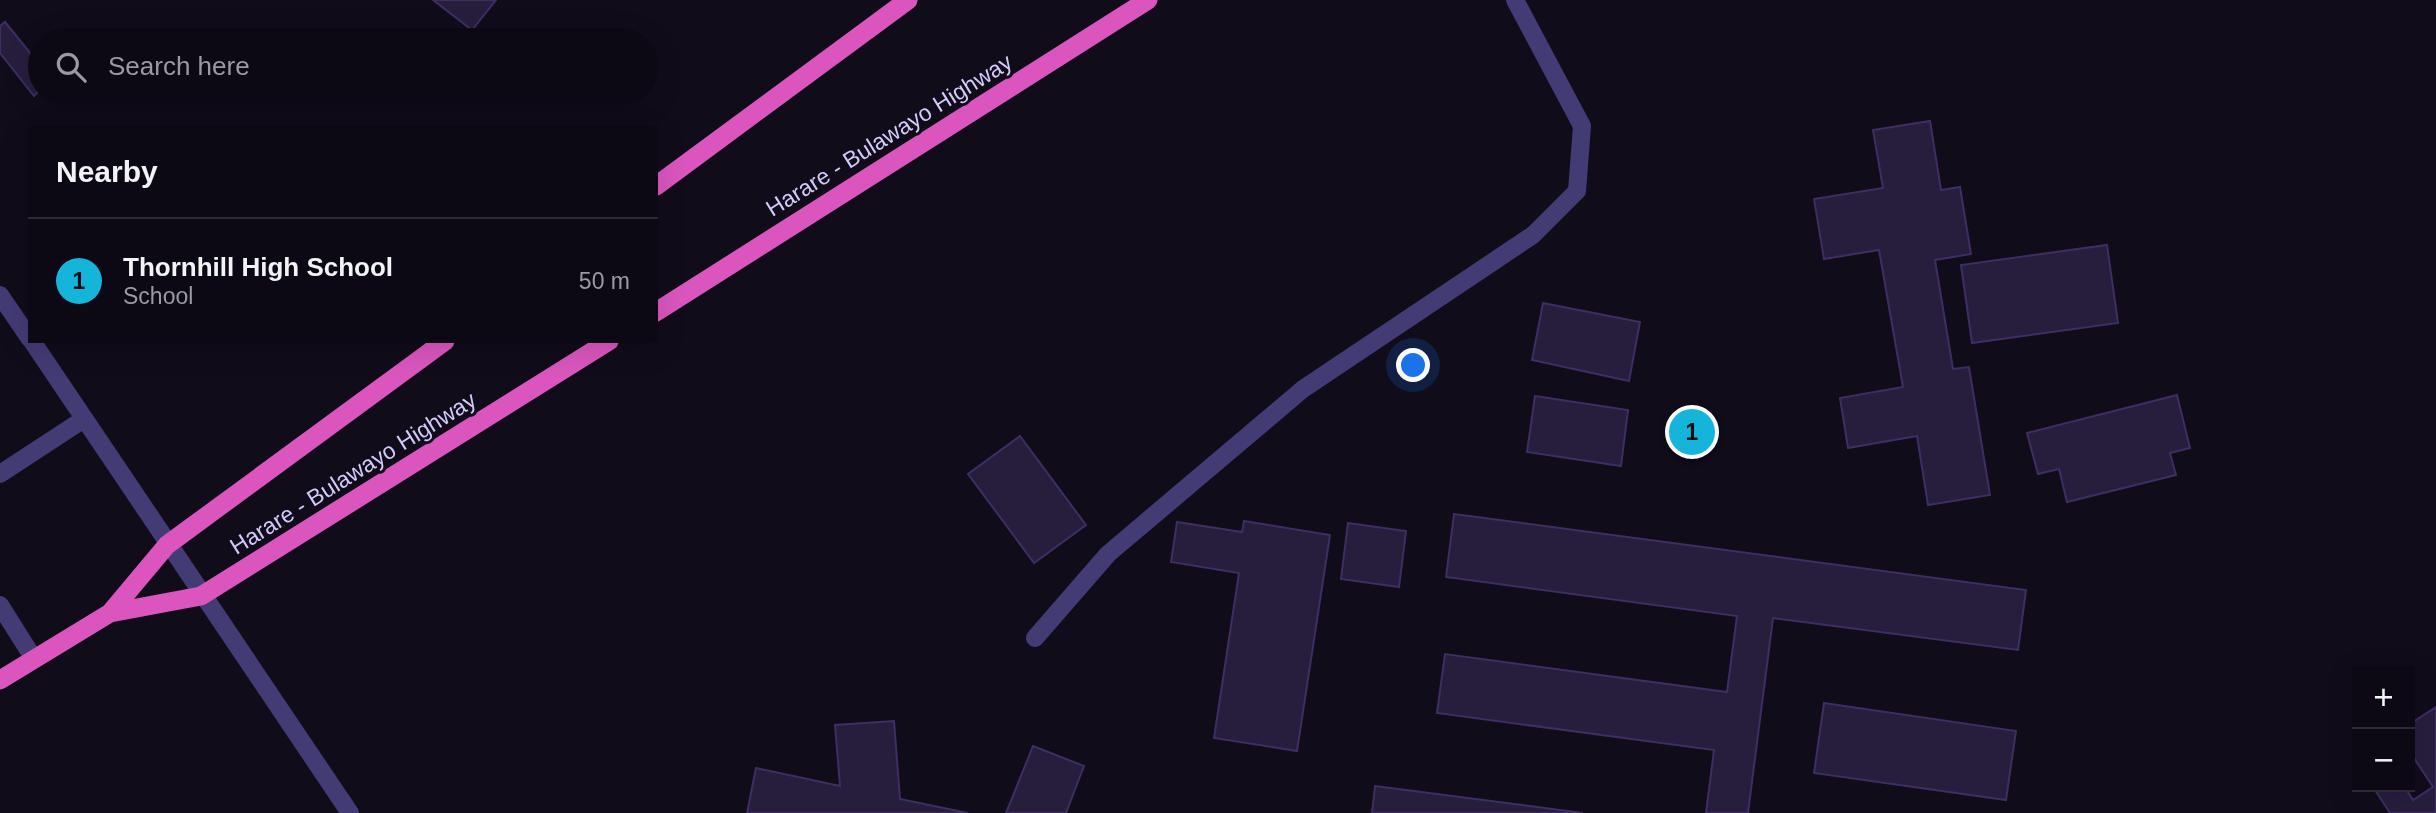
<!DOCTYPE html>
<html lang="en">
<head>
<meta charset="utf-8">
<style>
	:root { --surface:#0c0914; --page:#15121d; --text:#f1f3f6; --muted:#9a9aa0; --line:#2c2a34; --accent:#15b4db }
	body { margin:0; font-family:Arial,sans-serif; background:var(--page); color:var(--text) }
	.controls { position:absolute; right:21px; bottom:21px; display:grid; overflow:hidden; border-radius:0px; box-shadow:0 7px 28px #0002 }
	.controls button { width:63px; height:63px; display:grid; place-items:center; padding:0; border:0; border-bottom:2px solid var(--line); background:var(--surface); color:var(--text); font:35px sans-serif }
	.you { position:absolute; left:1414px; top:366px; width:24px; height:24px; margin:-18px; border:5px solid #fff; border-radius:50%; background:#1a73e8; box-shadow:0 0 0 10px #1a73e833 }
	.badge { display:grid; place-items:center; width:46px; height:46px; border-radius:50%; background:var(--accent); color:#111; font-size:23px; font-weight:700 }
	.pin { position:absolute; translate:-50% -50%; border:4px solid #fff; box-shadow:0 2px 7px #0006 }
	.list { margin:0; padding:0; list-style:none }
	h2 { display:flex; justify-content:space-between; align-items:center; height:91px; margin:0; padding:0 28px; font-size:30px }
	h2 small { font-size:23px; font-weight:400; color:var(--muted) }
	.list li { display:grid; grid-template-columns:46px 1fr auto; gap:21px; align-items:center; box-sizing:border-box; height:126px; padding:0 28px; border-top:2px solid var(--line) }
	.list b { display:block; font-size:26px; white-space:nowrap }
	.list p { margin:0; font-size:23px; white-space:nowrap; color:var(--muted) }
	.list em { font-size:23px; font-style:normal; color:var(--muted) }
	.icon { flex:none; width:38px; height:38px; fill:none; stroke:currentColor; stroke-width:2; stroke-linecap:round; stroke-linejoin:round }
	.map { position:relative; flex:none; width:2436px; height:813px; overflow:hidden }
	.search { position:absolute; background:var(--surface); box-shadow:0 7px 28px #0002; left:28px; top:28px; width:630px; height:77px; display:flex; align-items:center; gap:18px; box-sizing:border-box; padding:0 24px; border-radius:38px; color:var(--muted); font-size:26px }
	.panel { position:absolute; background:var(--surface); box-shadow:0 7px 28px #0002; left:28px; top:126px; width:630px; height:217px; border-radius:0px }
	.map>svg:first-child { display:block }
	.building { fill:#271e3d; stroke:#3e2e62; stroke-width:2 }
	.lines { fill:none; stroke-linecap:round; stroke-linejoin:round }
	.service { stroke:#433b74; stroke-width:18 }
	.minor { stroke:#433b74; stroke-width:18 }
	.trunk { stroke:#da56be; stroke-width:19 }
	.labels { text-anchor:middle; stroke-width:6; stroke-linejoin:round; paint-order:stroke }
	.street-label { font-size:23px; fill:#d4cafa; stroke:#100c1a }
</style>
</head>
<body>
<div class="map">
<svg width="2436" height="813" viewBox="0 0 2436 813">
	<rect width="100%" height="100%" fill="#100c1a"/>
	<!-- building -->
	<path class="building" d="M433,0h63l-24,30z
		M5,22l35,43v25l-6,6 -34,-43v-27z
		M1930,121l11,69 19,-3 11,67 -36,6 18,109 16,-2 21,128 -62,10 -11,-69 -69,12 -8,-50 63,-11 -24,-137 -55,9 -10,-60 69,-11 -10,-58z
		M2107,245l11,78 -146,20 -11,-78z
		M1543,303l97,19 -11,59 -97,-21z
		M2177,395l13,53 -20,5 6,22 -109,27 -8,-33 -21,5 -11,-41z
		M1535,396l93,14 -7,56 -94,-14z
		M1020,436l66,89 -52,38 -66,-89z
		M1454,514l572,76 -8,60 -245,-32 -25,195h-42l8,-63 -277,-37 8,-59 282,38 10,-76 -291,-39z
		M1244,521l86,14 -33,216 -83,-13 25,-165 -68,-11 6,-40 65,10z
		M1348,523l58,8 -7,56 -58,-8z
		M1824,703l192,28 -10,69 -192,-27z
		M2436,707v106h-46l-17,-26h32l8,13 20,-13 -23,-35v-28z
		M894,721l6,78 68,14h-221l9,-45 84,18 -5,-61z
		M1033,746l51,20 -18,47h-60z
		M1375,786l208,27h-211z"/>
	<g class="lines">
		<!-- service -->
		<path class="service" d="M0,474l84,-55
			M0,605l34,54
			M1035,638l73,-84 195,-165 230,-154 44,-44 5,-65 -67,-126"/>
		<!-- minor -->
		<path class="minor" d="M0,295l30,44
			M32,341l318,472"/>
		<!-- trunk -->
		<path class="trunk" d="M656,186l252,-186
			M656,312l492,-312
			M110,613l91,-17 408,-255
			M0,680l110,-67 57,-68 278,-204"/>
	</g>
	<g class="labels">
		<!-- street labels -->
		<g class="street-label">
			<text transform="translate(889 135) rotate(-32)" y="8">Harare - Bulawayo Highway</text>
			<text transform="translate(353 473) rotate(-32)" y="8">Harare - Bulawayo Highway</text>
		</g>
	</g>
</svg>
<div class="controls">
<button>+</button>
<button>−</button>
</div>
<div class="you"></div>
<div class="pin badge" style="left:1692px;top:432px">1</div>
<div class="search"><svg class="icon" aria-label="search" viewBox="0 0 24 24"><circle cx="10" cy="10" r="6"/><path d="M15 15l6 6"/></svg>Search here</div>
<section class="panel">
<h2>Nearby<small></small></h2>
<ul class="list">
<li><span class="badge">1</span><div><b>Thornhill High School</b><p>School</p></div><em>50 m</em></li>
</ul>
</section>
</div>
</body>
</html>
